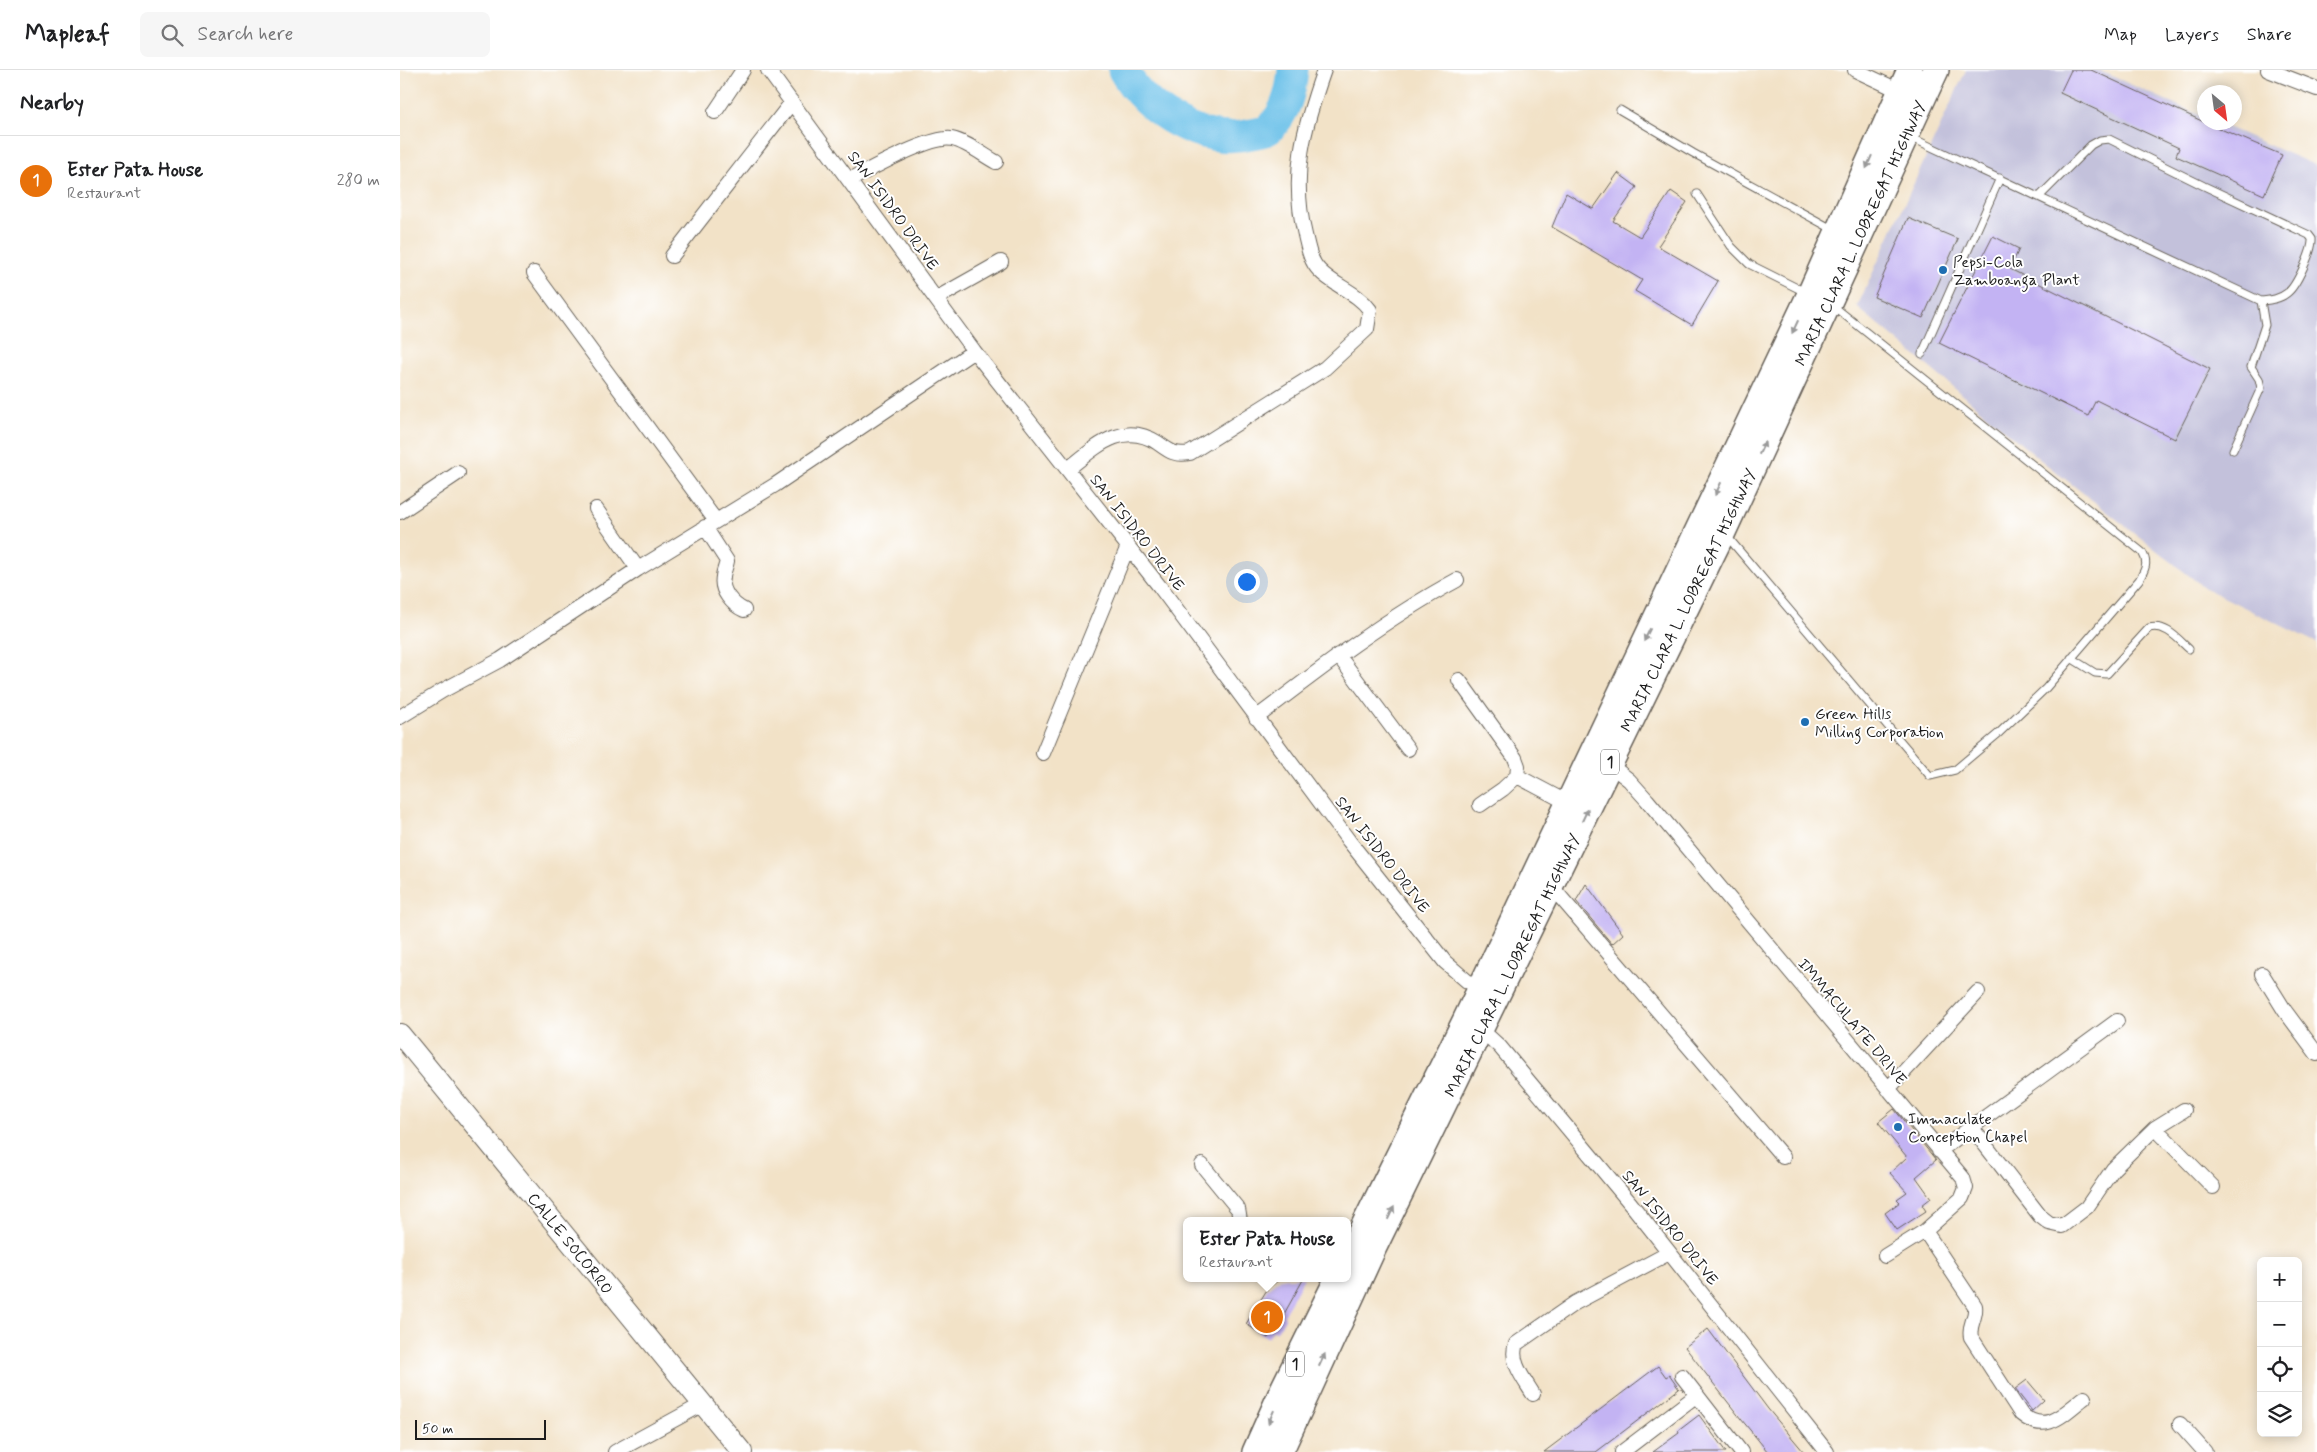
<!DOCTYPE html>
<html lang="en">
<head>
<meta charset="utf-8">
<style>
	:root { --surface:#fff; --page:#f6f6f6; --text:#202124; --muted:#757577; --line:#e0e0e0; --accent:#0b8043 }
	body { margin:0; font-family:Mynerve,sans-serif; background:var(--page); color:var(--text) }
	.controls { position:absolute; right:15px; bottom:15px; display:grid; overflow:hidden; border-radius:8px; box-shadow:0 2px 12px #0003 }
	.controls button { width:45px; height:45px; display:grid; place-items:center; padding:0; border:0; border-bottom:1px solid var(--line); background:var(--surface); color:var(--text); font:25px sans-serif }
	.compass { position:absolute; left:1797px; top:15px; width:45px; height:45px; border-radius:50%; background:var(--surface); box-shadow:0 2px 12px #0003; rotate:151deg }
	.scale { position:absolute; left:15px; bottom:12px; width:131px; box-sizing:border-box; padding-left:5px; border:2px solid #1c1c1c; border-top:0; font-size:14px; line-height:18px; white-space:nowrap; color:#1c1c1c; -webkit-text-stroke:4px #fff; paint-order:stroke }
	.you { position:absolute; left:846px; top:511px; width:18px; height:18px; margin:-12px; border:4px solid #fff; border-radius:50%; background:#1a73e8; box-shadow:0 0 0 8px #1a73e833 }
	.badge { display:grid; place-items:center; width:32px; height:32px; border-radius:50%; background:var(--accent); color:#fff; font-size:16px; font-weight:700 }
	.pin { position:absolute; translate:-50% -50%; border:2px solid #fff; box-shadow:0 1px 5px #0006 }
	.popup { position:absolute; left:783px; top:1147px; width:168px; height:65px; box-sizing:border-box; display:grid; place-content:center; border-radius:8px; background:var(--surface); filter:drop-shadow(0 1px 4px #0005); font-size:16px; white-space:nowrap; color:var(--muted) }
	.popup b { font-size:19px; color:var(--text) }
	.popup::after { content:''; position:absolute; left:50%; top:100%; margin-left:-10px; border:10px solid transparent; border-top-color:var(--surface) }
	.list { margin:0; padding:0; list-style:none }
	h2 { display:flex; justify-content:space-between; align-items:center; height:65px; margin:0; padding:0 20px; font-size:21px }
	h2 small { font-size:16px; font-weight:400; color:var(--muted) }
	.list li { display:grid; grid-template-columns:32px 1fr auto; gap:15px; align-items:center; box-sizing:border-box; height:90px; padding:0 20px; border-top:1px solid var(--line) }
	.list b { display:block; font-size:19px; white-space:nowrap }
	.list p { margin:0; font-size:16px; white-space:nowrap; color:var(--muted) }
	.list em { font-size:16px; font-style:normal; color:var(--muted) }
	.icon { flex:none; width:28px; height:28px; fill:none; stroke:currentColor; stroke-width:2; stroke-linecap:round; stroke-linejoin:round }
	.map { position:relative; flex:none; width:1917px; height:1382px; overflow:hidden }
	header { display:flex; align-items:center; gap:30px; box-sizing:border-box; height:70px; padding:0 25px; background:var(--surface); border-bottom:1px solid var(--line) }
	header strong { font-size:24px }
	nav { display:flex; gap:28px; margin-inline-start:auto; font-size:18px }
	.search { width:350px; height:45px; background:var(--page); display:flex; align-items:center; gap:12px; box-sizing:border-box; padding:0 18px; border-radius:8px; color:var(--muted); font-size:19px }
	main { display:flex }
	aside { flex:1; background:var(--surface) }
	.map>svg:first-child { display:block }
	.industrial { fill:#c3c1db }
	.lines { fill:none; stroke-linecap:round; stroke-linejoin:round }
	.river { stroke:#6cc1e9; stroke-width:31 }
	.building { fill:#c3b3f3 }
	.lane-casing { stroke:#676158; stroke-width:9 }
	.street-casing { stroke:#676158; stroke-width:16 }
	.secondary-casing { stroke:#676158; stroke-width:22 }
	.highway-casing { stroke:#676158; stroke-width:28 }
	.lane { stroke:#fff; stroke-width:7 }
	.street { stroke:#fff; stroke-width:14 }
	.secondary { stroke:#fff; stroke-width:20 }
	.highway { stroke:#fff; stroke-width:25 }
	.oneway { fill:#999 }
	.poi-dot { fill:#1f6fb2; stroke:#fff; stroke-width:2 }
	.labels { text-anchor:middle; stroke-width:4; stroke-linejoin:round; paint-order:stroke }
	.shield { fill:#fff; stroke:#606060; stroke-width:1 }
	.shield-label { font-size:15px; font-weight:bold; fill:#1c1c1c }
	.street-label { font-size:16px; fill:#1c1c1c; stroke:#fff }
	.poi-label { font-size:16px; fill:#1c1c1c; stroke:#fff; text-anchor:start }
</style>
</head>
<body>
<header>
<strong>Mapleaf</strong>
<div class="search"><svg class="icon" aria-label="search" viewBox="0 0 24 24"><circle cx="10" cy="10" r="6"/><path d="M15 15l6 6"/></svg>Search here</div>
<nav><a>Map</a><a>Layers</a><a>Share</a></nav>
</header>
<main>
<aside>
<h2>Nearby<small></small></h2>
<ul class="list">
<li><span class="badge" style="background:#e8710a">1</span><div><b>Ester Pata House</b><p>Restaurant</p></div><em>280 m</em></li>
</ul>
</aside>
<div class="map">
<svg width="1917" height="1382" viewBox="0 0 1917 1382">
	<rect width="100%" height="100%" fill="#fff"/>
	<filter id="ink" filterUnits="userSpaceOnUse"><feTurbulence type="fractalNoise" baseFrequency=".02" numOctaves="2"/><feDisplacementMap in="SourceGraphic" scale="10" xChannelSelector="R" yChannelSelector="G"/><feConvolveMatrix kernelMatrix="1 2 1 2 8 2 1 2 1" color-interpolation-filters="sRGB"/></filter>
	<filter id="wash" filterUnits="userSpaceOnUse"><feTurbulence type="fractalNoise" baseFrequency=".0096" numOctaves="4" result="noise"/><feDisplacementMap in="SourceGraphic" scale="20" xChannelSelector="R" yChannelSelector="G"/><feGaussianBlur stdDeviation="1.12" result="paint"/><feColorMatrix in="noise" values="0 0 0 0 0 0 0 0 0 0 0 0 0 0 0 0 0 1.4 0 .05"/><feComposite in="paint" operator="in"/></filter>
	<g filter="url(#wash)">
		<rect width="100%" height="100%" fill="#f2e2c7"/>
		<!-- industrial -->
		<path class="industrial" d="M1566,0h132l106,47v5l14,1 99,43v477l-112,-55 -167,-130 -181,-151z"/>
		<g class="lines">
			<!-- river -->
			<path class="river" d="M723,0c23,42 80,77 128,64 5,-1 14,-2 18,-5 17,-16 22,-37 24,-59"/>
		</g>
		<g id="blocks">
			<!-- building -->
			<path class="building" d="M1671,0h20l113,52 78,33 -18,40 -88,-39 3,-8 -119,-55z
				M1218,103l19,14 -24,34 27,16 31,-46 16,11 -29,44 60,35 -26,44 -57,-34 7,-11 -90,-53 14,-34 27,16z
				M1508,148l50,21 -35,79 -49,-21z
				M1593,166l26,13 -9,20 200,100 -35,70 -79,-39 -8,16 -149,-73z
				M1186,814l37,50 -11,10 -36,-43z
				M1494,1039l42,51 -20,17 15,21 -9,7 4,6 -29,19 -12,-17 15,-11 -3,-3 10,-7 -17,-19 17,-16 -29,-35z
				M881,1208h23l-20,36 1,5 -8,12h-5l-4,7 -22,-14 22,-36z
				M1308,1259l60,80 36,43h-36l-27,-33 -56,-72z
				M1258,1296l8,11 3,-2 10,14 -55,42 -28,21h-52z
				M1627,1310l17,20 -12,11 -17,-22z
				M1299,1345l27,37h-73l26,-19 -1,-2z"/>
		</g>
	</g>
	<g filter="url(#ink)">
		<use href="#blocks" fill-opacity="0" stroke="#676158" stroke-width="1"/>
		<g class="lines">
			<defs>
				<path id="lane" d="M1220,40l73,43 141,77
					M1510,67l351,164 4,24 -14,42 8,12 2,9 -28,62
					M1297,124l34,52 18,18 56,28
					M1639,127l52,-52 9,-5 9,-1 95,47 105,49 3,4c1,11 -16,48 -25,54 -7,6 -17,7 -26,8
					M1522,284l78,-176
					M1326,465l204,241 25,-6 44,-37 47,-45 93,-108c6,-10 10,-17 3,-28l-310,-247
					M1671,588l24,15 12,1 42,-46c17,-4 28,10 40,21"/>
				<path id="street" d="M368,0l206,281 186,236 189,254 96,121 22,19 18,9
					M1455,0l45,21
					M1868,0l49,19
					M315,42l28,-42
					M450,110c20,-11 82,-45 102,-41 15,3 31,16 44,23
					M272,186l120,-154
					M134,203l182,248
					M537,228l64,-36
					M668,399c28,-22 54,-49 90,-26 11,8 17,13 32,10l135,-85 42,-39 3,-19c-13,-18 -36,-24 -51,-40 -9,-9 -11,-23 -14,-35 -15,-60 -1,-108 19,-165
					M196,439l42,60
					M0,442l58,-39
					M305,457l22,34c-1,6 -4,11 -4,16 -3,14 10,28 21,33
					M938,585l70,94
					M1059,610l56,78 3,8 -1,10 51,27
					M0,647l42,-26 58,-31 138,-91 137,-84 199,-134
					M856,648c64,-49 129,-99 201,-138
					M643,683l85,-207
					M1205,691l24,19 18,20 316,378 3,10 -4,10 -37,33 50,75c2,11 -7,19 -4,31l50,77c25,21 42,0 63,-16
					M1080,735l23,-16 14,-13
					M1151,816l232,271
					M1862,904l23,37 32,43
					M1077,956l23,21 131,157 196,248
					M1488,1019l90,-97
					M1572,1058l68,88 9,7 13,3 25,-19 26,-38 42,-41 29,-18
					M1755,1058l58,59
					M1539,1081l178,-130
					M802,1095l36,44 2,12
					M1485,1186l40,-25
					M1282,1306l59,76
					M1133,1324c-9,-15 -24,-33 -17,-50l59,-41 94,-50
					M1780,1354l25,28
					M215,1382l88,-48
					M1222,1382l75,-57"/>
				<path id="secondary" d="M0,964l342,418"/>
				<path id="highway" d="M947,1190l118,-239 345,-727 100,-224
					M855,1382l29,-65 54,-109
					M880,1382l94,-205 349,-715 213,-462"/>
			</defs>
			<!-- lane casing -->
			<use href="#lane" class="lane-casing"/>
			<!-- street casing -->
			<use href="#street" class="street-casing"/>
			<!-- secondary casing -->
			<use href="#secondary" class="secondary-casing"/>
			<!-- highway casing -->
			<use href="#highway" class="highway-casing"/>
			<!-- lane -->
			<use href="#lane" class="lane"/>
			<!-- street -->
			<use href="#street" class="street"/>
			<!-- secondary -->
			<use href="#secondary" class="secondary"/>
			<!-- highway -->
			<use href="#highway" class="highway"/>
		</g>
		<!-- one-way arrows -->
		<defs><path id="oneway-solid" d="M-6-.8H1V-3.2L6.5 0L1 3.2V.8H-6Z" transform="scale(1.25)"/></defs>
		<g class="oneway">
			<use href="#oneway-solid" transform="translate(1469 92) rotate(113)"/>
			<use href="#oneway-solid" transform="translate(1395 257) rotate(115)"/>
			<use href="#oneway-solid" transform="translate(1362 378) rotate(-65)"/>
			<use href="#oneway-solid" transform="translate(1318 419) rotate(115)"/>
			<use href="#oneway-solid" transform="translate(1247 565) rotate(116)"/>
			<use href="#oneway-solid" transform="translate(1185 745) rotate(-65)"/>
			<use href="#oneway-solid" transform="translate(991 1143) rotate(-64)"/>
			<use href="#oneway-solid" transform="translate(922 1290) rotate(-65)"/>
			<use href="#oneway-solid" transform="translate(871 1347) rotate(114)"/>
		</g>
	</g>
	<!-- markers -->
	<g class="poi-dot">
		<circle cx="1543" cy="200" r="5"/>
		<circle cx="1405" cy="652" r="5"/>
		<circle cx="1498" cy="1057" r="5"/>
	</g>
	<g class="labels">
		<!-- shield labels -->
		<g class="shield">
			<rect x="1201" y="679.5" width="18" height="25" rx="4"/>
			<rect x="886" y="1281.5" width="18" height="25" rx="4"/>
		</g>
		<g class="shield-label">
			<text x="1210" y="697">1</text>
			<text x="895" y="1299">1</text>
		</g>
		<!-- street labels -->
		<g class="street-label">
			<text transform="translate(494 140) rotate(54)" y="6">SAN ISIDRO DRIVE</text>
			<text transform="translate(1460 163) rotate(-65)" y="6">MARIA CLARA L. LOBREGAT HIGHWAY</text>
			<text transform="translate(738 462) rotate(52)" y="6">SAN ISIDRO DRIVE</text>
			<text transform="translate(1288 530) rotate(-64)" y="6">MARIA CLARA L. LOBREGAT HIGHWAY</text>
			<text transform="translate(983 784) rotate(52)" y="6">SAN ISIDRO DRIVE</text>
			<text transform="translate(1112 895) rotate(-64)" y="6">MARIA CLARA L. LOBREGAT HIGHWAY</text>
			<text transform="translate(1453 951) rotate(50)" y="6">IMMACULATE DRIVE</text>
			<text transform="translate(1271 1157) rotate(51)" y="6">SAN ISIDRO DRIVE</text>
			<text transform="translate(171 1173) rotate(51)" y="6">CALLE SOCORRO</text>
		</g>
		<!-- poi labels -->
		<g class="poi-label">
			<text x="1553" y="197">Pepsi-Cola<tspan x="1553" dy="18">Zamboanga Plant</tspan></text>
			<text x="1415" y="649">Green Hills<tspan x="1415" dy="18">Milling Corporation</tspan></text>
			<text x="1508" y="1054">Immaculate<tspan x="1508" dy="18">Conception Chapel</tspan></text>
		</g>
	</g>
</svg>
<div class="controls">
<button>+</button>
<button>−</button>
<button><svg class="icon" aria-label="locate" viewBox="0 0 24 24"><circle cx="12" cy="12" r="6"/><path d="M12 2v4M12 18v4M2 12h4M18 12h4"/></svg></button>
<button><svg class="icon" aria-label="layers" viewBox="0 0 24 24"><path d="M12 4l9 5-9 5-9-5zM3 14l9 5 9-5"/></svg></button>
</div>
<svg class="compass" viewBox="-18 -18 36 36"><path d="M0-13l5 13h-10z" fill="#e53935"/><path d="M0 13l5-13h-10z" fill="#757577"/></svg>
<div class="scale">50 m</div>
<div class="you"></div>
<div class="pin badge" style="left:867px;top:1247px;background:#e8710a">1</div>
<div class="popup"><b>Ester Pata House</b>Restaurant</div>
</div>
</main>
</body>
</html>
